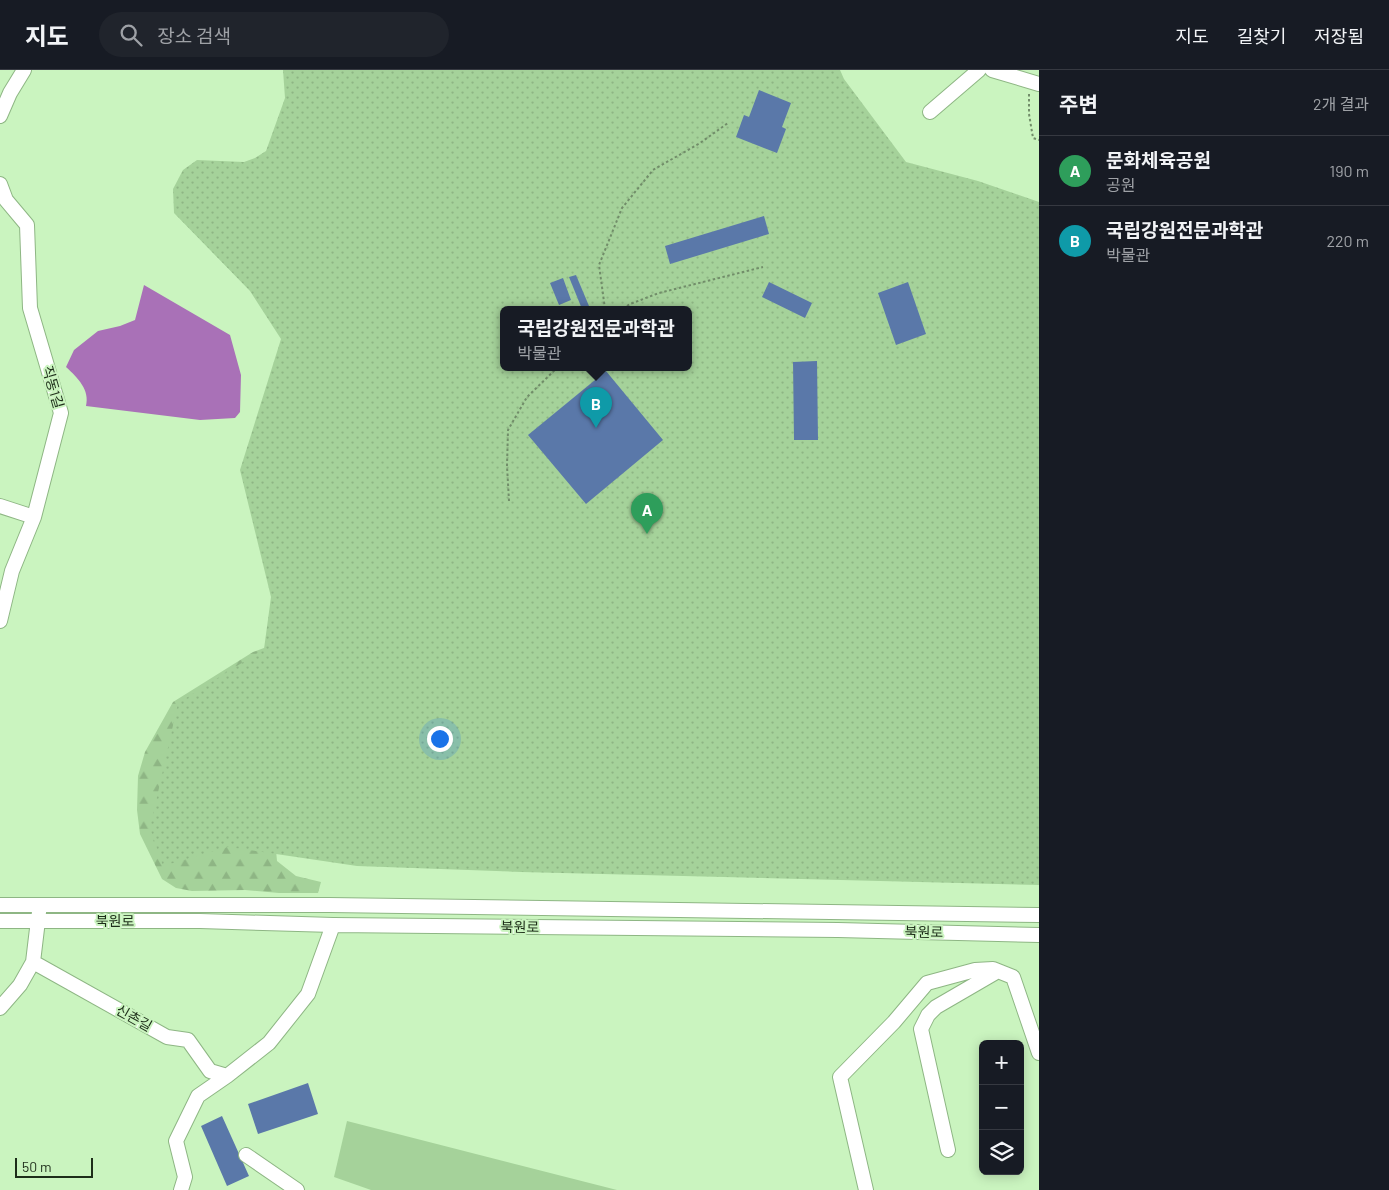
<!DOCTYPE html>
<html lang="ko">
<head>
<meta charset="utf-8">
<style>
	:root { --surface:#171b24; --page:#20242c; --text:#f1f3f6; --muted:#9ea1a6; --line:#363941; --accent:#8c9099 }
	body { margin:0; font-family:Barlow,"Noto Sans KR",sans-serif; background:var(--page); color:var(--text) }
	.controls { position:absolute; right:15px; bottom:15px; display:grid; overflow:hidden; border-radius:8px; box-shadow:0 2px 12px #0003 }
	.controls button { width:45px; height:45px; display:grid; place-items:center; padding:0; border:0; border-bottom:1px solid var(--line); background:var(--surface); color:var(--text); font:25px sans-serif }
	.scale { position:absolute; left:15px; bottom:12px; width:78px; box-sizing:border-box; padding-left:5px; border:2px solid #1d2d19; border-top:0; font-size:14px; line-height:18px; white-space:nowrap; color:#1d2d19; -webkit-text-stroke:4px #caf4bf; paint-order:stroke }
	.you { position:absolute; left:439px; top:668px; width:18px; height:18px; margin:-12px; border:4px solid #fff; border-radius:50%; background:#1a73e8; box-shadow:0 0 0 8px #1a73e833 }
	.badge { display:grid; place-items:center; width:32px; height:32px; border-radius:50%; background:var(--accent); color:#fff; font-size:16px; font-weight:700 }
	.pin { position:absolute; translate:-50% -41px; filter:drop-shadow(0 1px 2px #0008) }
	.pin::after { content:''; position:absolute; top:26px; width:18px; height:15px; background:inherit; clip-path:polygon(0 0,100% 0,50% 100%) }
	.popup { position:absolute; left:500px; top:236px; width:192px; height:65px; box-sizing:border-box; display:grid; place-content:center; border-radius:8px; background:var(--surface); filter:drop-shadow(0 1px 4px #0005); font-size:16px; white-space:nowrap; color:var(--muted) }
	.popup b { font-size:19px; color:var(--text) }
	.popup::after { content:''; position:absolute; left:50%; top:100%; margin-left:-10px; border:10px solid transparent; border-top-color:var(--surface) }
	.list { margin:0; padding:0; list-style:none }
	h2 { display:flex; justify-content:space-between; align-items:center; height:65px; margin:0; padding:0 20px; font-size:21px }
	h2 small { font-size:16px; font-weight:400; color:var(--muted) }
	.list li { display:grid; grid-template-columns:32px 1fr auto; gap:15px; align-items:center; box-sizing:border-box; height:70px; padding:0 20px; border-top:1px solid var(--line) }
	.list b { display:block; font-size:19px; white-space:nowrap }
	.list p { margin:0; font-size:16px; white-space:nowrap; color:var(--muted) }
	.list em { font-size:16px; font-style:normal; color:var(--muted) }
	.icon { flex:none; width:28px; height:28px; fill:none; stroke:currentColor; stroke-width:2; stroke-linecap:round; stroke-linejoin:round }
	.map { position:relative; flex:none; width:1039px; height:1120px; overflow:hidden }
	header { display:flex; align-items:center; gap:30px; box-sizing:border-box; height:70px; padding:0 25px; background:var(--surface); border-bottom:1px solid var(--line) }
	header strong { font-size:24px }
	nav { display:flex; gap:28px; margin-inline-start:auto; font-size:18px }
	.search { width:350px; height:45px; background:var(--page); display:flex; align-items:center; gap:12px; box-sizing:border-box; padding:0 18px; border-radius:28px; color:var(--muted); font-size:19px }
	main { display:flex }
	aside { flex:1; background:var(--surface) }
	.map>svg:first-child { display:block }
	.grass { fill:#a5d29a }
	.forest { fill:url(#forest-firs) }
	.park { fill:url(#park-dots); fill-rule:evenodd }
	.water { fill:#a971b7 }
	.building { fill:#5a78a9 }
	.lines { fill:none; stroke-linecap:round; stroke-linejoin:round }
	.minor-casing { stroke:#8eb684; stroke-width:16 }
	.path { stroke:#718d69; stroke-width:2; stroke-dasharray:2.5 2.5; stroke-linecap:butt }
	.minor { stroke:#fff; stroke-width:14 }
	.labels { text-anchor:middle; stroke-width:4; stroke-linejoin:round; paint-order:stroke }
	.street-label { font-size:14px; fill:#1d2d19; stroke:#caf4bf }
</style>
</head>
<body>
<header>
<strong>지도</strong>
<div class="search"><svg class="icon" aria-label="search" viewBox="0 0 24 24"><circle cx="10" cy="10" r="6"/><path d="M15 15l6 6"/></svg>장소 검색</div>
<nav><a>지도</a><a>길찾기</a><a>저장됨</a></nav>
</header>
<main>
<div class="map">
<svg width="1039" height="1120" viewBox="0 0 1039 1120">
	<defs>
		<pattern id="forest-firs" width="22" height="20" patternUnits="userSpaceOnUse" patternTransform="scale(1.25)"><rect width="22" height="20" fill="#a5d29a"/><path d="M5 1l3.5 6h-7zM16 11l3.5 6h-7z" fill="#8eb584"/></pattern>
		<pattern id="park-dots" width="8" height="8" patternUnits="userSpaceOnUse" patternTransform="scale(1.25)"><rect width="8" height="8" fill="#a5d29a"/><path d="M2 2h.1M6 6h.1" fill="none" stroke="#8eb584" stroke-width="1.8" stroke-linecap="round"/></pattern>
	</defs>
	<rect width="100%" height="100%" fill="#caf4bf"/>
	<!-- grass -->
	<path class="grass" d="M347,1051l270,69h-246l-37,-13z"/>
	<!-- forest -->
	<path class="forest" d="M277,573l-2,196 2,22 19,15 25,6 -3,11h-39l-34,-3 -53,1 -16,-3 -14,-9 -22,-45 -3,-24 1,-34 7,-24 28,-50 80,-50z"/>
	<!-- park -->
	<path class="park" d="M283,0h557l4,9 62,83 72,19 61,21v683l-518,-13 -164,-6 -129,-19 -65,19 -13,-38 28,-125 86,-54 7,-52 -31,-127 41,-131 -31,-48 -76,-78 -1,-24 10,-19 14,-10 47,2 11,-4 11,-7 19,-53zM504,239h184v58h-184z"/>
	<!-- water -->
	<path class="water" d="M144,215l86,50 11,40 -1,37 -5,6 -35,2 -114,-14c4,-16 -8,-28 -20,-39l8,-17 24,-19 22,-5 15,-6z"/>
	<!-- building -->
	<path class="building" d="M759,20l32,13 -9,24 4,2 -9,24 -41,-16 8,-22 5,2z
		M764,146l5,18 -99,30 -5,-18z
		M576,205l13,31 -7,3 -13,-32z
		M563,208l8,22 -12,5 -9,-22z
		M769,212l43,21 -7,15 -43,-21z
		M908,212l18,52 -30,11 -18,-52z
		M817,291l1,79h-24l-1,-78z
		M606,301l57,69 -77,64 -58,-69z
		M308,1013l10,31 -60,20 -10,-30z
		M222,1046l27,60 -22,10 -26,-60z"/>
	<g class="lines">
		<defs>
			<path id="minor" d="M992,0l47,14
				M930,42l49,-42
				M0,46l10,-23 14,-23
				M0,114l6,16 21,25 3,83 31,105 -27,104 -22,54 -12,50
				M0,436l34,11
				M0,835h329l710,10
				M0,851h200l133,4 505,5 201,5
				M33,892l134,75 21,3 22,31 17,5
				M0,938l20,-23 13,-23 6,-50
				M948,1080l-27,-121 7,-14 8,-8 62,-36
				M246,1085l51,35
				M181,1120l4,-13 -9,-36 22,-45 29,-20 42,-33 39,-49 25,-69
				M866,1120l-26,-113 54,-55 33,-39 48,-13 18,-1 20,8 26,76"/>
		</defs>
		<!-- minor casing -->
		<use href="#minor" class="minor-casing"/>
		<!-- path -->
		<path class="path" d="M1029,24v20l4,24 6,2
			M605,239l-6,-44 23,-57 31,-38 47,-27 28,-20
			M623,239l7,-5 29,-11 104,-26
			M509,431l-2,-35 1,-36 19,-33 31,-30"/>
		<!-- minor -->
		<use href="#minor" class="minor"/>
	</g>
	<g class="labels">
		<!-- street labels -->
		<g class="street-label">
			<text transform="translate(53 317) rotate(74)" y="5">직동1길</text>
			<text x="115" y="856">북원로</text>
			<text transform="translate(520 857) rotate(1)" y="5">북원로</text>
			<text transform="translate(924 862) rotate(1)" y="5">북원로</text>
			<text transform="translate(134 948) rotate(29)" y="5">신촌길</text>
		</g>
	</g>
</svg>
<div class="controls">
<button>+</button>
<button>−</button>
<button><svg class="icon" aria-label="layers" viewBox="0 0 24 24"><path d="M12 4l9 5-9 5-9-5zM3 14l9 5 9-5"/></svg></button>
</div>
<div class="scale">50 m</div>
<div class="you"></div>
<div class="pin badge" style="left:647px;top:464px;background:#2e9e5b">A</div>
<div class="pin badge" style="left:596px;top:358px;background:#0f9aa8">B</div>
<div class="popup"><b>국립강원전문과학관</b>박물관</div>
</div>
<aside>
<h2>주변<small>2개 결과</small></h2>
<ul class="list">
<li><span class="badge" style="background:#2e9e5b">A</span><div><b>문화체육공원</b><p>공원</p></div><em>190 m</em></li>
<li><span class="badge" style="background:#0f9aa8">B</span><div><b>국립강원전문과학관</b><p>박물관</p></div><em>220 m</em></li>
</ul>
</aside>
</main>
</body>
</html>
